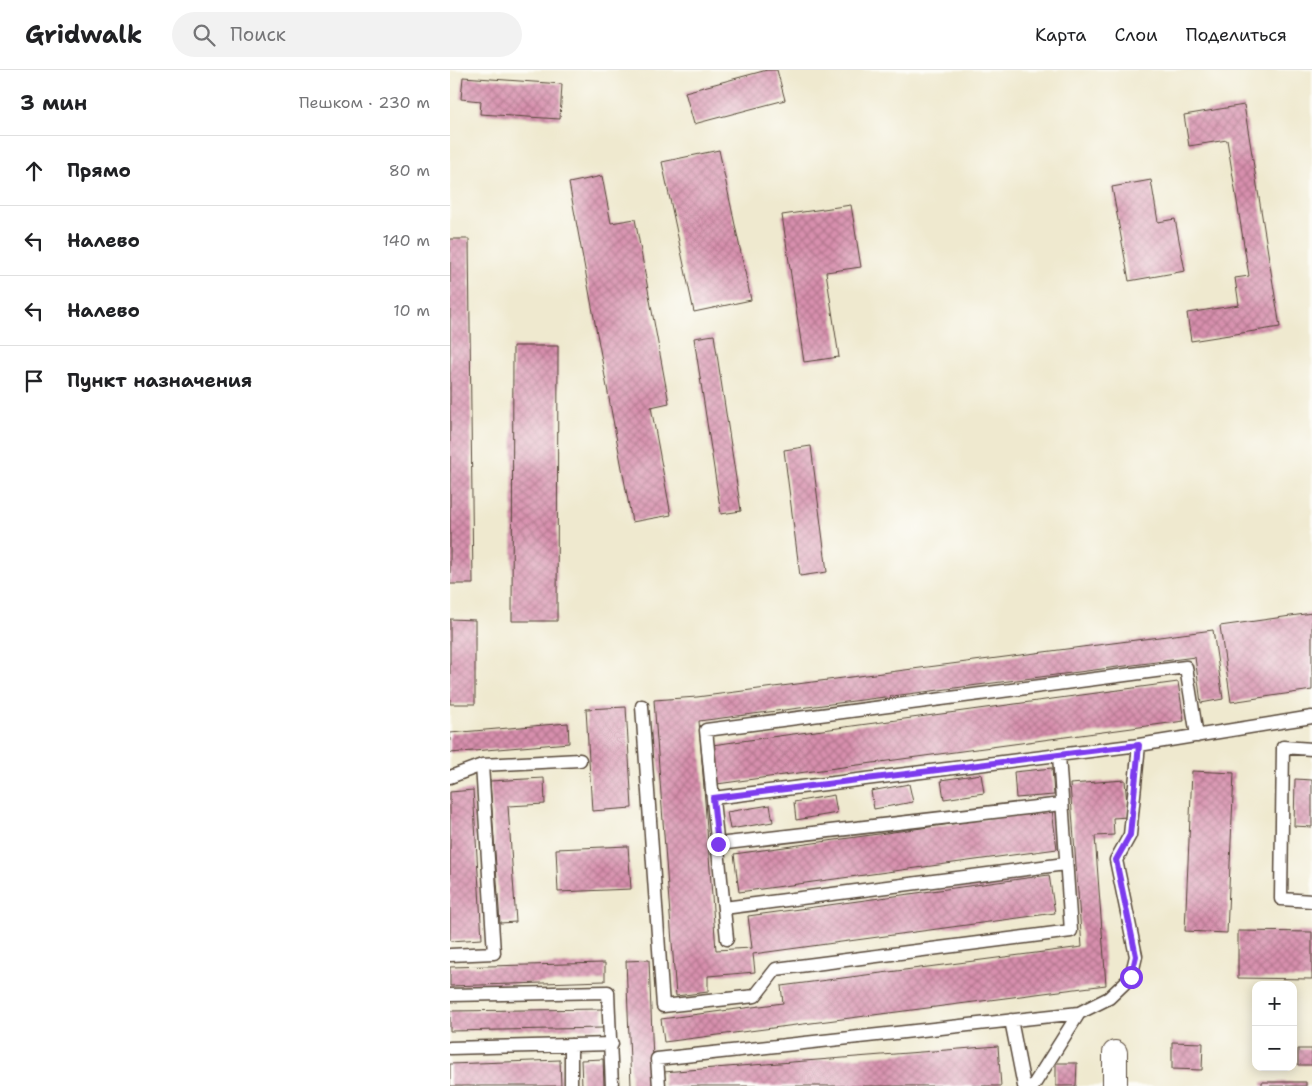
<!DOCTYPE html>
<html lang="ru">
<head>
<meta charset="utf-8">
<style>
	:root { --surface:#fff; --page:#f2f2f2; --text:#202124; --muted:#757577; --line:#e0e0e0 }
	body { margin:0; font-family:"Shantell Sans",sans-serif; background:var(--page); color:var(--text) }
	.controls { position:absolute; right:15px; bottom:15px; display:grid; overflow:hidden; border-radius:10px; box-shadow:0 2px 12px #0003 }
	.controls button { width:45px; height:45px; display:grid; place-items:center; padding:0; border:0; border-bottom:1px solid var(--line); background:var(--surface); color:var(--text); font:25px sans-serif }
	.stop { position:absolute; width:15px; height:15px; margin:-11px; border:4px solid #7c3aed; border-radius:50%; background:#fff }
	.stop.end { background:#7c3aed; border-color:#fff; box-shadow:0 1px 5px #0008 }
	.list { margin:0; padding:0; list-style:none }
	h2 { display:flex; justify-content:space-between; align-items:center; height:65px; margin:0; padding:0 20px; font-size:21px }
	h2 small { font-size:16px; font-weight:400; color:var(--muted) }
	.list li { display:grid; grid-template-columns:32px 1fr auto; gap:15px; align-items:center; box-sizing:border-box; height:70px; padding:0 20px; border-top:1px solid var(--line) }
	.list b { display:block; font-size:19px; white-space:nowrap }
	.list em { font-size:16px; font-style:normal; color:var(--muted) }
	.icon { flex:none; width:28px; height:28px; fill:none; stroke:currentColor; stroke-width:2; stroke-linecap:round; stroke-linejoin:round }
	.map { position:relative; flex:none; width:862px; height:1016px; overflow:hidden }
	header { display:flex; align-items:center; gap:30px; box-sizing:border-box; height:70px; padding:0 25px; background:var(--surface); border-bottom:1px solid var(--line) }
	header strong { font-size:24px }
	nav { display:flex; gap:28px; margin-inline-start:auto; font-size:18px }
	.search { width:350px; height:45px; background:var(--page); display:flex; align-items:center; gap:12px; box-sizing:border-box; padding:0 18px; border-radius:28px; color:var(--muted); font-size:19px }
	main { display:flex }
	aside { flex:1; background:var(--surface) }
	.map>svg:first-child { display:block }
	.building { fill:url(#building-cross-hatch) }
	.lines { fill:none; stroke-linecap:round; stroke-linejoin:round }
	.lane-casing { stroke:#564739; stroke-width:15 }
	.street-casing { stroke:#564739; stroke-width:26 }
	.lane { stroke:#fff; stroke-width:12 }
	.street { stroke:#fff; stroke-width:24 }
	.route { stroke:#7c3aed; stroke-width:6 }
</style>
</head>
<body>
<header>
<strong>Gridwalk</strong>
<div class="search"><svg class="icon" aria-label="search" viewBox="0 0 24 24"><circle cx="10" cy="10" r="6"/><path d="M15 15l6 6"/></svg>Поиск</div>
<nav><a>Карта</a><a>Слои</a><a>Поделиться</a></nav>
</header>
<main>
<aside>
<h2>3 мин<small>Пешком · 230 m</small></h2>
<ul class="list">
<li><svg class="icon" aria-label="ahead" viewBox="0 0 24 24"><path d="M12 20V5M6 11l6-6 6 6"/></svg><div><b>Прямо</b></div><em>80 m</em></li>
<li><svg class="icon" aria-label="left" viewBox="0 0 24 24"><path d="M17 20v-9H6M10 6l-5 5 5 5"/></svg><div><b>Налево</b></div><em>140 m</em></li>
<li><svg class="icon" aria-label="left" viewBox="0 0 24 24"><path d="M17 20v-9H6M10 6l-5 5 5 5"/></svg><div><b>Налево</b></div><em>10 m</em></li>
<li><svg class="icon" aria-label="arrive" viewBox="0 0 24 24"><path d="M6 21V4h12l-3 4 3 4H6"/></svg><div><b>Пункт назначения</b></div></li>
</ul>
</aside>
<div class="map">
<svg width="862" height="1016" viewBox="0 0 862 1016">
	<defs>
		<pattern id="building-cross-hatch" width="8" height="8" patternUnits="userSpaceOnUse" patternTransform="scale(1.25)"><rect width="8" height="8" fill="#d78fad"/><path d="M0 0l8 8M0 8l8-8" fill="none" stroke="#b0758c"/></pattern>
	</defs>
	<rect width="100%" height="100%" fill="#fdfcf7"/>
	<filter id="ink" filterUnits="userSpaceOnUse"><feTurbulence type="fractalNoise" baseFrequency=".02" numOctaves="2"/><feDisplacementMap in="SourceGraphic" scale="10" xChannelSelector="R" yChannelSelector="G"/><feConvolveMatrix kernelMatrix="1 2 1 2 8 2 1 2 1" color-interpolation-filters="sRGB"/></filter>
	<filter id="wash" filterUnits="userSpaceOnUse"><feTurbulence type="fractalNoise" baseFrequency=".0096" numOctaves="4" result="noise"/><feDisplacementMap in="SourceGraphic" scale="20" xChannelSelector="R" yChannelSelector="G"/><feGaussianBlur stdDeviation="1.12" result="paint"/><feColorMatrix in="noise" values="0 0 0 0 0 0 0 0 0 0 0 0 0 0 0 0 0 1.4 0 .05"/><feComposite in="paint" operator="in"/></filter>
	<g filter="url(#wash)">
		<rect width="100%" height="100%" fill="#efe9cf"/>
		<g id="blocks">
			<!-- building -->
			<path class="building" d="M317,0h10l8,30 -91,24 -9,-32z
				M13,7l99,7 -2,35 -80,-5 1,-13 -20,-2z
				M794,35l36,222 -89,14 -4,-28 52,-8 -4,-27 14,-2 -22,-136 -38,6 -5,-31z
				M269,80l32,150 -57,12 -32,-150z
				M152,106l9,47 24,-4 34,184 -18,4 20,108 -39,7 -63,-339z
				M701,110l7,42 17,-3 10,52 -56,10 -17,-94z
				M401,135l10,62 -35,5 13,85 -35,5 -22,-147z
				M0,169h19l4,345h-23z
				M264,265l27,176 -20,3 -27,-176z
				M63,276h45l-1,275h-45z
				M361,376l16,126 -27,4 -16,-126z
				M862,543v77l-81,12 -11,-76z
				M0,549l25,1v84h-25z
				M763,560l10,69 -22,4 -6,-46 -496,64 17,229 36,-2 -4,-32 301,-41 6,38 -302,41 2,18 -47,4v16l-32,4 -22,-296 43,-3z
				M728,612l6,39 -467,63 -5,-39z
				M176,637l6,101 -40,3 -6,-102z
				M118,653l1,20 -119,10v-20z
				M602,698l2,27 -38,3 -2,-26z
				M742,701l42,2 -7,160 -42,-2z
				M531,704l3,19 -40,6 -3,-19z
				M94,708l1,26 -37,2 8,116 -16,1 -10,-142z
				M845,709l17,1v47l-18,-1z
				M675,710l3,37 -15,1 1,17 -19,1 11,149 -442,57 -3,-23 122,-16 -2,-17 301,-39 -12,-163z
				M459,714l4,18 -39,7 -3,-18z
				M23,720l9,149 -32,2v-149z
				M384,725l3,18 -41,7 -2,-18z
				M320,735l3,17 -43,7 -3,-17z
				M602,740l5,39 -318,43 -5,-38z
				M178,776l3,43 -73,3 -2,-43z
				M788,861l74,1v47l-74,-1z
				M199,890l5,126h-23l-5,-125z
				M155,893v18l-155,5v-19z
				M153,939v19l-153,3v-20z
				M722,972l31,1 -1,27 -30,-1z
				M548,976l3,40h-337l-1,-14z
				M848,979h14v16h-14z
				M153,989l1,27h-22l-1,-26z
				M110,990l1,26h-111v-22z
				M606,993h21l-1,23h-20z
				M812,1012h44v4h-44z"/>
		</g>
	</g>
	<g filter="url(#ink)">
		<use href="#blocks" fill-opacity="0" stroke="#564739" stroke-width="1"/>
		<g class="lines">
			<defs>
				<path id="lane" d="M192,636l21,300 92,-10 21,-27 295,-38 -12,-176
					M862,679l-29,-2 -2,152 31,2
					M0,707l32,-12 98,-5
					M263,728l426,-53
					M268,774l344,-40
					M274,838l341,-44
					M277,869l-21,-209 480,-63 11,69
					M0,885l44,-2 -12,-188
					M0,925l158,-3 4,94
					M561,950l13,66
					M121,975v41
					M0,978l162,-4
					M209,1016l-2,-27 422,-46 30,-15 22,-21 5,-21 -20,-96 14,-25 9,-90 173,-28
					M583,1016l46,-73"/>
				<path id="street" d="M665,1016v-33"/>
			</defs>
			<!-- lane casing -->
			<use href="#lane" class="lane-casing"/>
			<!-- street casing -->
			<use href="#street" class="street-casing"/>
			<!-- lane -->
			<use href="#lane" class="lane"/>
			<!-- street -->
			<use href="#street" class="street"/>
		</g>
	</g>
	<g class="lines" filter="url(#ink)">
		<!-- route -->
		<path class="route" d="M268,774l-5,-46 426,-53 -9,90 -14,25 20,96 -5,21"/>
	</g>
</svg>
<div class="controls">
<button>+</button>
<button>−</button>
</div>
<div class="stop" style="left:681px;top:907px"></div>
<div class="stop end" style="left:268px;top:774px"></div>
</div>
</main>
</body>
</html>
